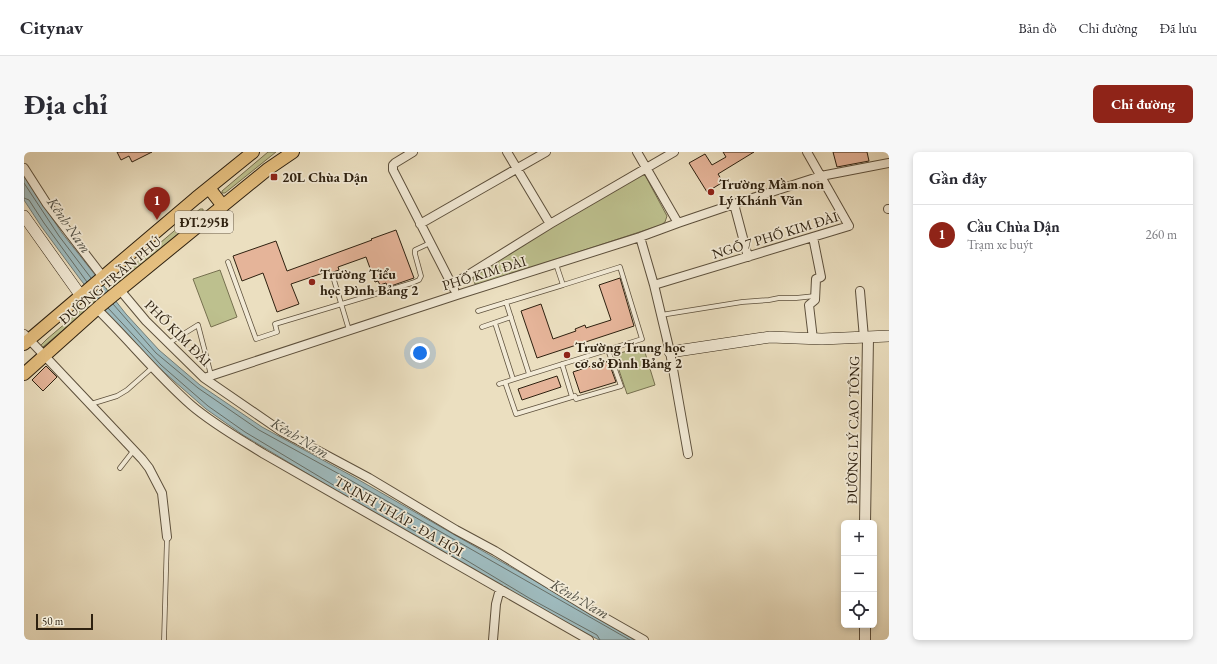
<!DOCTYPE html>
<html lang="vi">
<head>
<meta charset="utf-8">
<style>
	:root { --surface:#fff; --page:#f7f7f7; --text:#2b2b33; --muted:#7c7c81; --line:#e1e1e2; --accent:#8f2418 }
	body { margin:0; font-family:"EB Garamond",serif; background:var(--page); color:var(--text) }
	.controls { position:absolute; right:12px; bottom:12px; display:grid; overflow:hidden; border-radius:6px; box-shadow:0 2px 6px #0003 }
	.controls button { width:36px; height:36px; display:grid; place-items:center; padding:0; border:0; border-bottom:1px solid var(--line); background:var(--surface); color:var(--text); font:20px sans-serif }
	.scale { position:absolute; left:12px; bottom:10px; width:57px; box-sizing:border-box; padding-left:4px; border:2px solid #2e2110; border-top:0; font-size:11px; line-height:14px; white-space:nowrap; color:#2e2110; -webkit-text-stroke:3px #f2ead6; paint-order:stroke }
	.you { position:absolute; left:396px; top:201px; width:14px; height:14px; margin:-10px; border:3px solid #fff; border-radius:50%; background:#1a73e8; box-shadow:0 0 0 6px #1a73e833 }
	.badge { display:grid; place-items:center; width:26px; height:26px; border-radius:50%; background:var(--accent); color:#fff; font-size:13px; font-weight:700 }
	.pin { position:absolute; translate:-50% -33px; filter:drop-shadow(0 1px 2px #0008) }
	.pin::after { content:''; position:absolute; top:21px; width:14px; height:12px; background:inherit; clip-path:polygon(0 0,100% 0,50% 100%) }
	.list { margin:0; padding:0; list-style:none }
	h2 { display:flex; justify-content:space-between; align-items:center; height:52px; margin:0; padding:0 16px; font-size:17px }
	h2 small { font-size:13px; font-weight:400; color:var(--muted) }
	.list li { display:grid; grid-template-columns:26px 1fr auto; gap:12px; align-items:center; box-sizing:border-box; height:60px; padding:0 16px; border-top:1px solid var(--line) }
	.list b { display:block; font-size:15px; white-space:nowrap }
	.list p { margin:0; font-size:13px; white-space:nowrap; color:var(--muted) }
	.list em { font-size:13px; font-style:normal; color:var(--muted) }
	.icon { flex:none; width:22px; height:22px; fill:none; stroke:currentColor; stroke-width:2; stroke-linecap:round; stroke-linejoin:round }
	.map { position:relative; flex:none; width:865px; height:488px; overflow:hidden; border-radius:6px }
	header { display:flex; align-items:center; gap:24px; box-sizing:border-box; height:56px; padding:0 20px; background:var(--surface); border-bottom:1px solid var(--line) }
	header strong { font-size:19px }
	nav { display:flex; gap:22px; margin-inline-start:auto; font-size:14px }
	.intro { display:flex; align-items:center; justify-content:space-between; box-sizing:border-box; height:96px; padding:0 24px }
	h1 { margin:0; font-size:28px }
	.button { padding:10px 18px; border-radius:6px; background:var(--accent); color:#fff; font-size:14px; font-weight:700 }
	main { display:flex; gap:24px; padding:0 24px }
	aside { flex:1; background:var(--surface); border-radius:6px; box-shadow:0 2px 6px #0003 }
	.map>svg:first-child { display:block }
	.green { fill:#bdc08e; stroke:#76704f }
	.water { fill:#9ebabd; stroke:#717d78 }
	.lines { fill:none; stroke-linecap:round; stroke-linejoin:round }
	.shore { stroke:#666e66; stroke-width:1 }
	.building { fill:#e5b499; stroke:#2e2110 }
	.service-casing { stroke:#5d503c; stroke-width:5.5 }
	.minor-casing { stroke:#5d503c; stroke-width:10 }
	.tertiary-casing { stroke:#5d503c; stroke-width:12 }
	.secondary-casing { stroke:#2e2110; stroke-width:12 }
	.primary-casing { stroke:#2e2110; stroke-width:14 }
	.service { stroke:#f2ead6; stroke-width:4 }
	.minor { stroke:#f2ead6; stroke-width:8 }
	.tertiary { stroke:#f2ead6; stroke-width:10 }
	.secondary { stroke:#f2ead6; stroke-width:11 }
	.primary { stroke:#e6c080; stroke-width:12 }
	.poi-dot { fill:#8f2418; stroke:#f2ead6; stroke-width:1.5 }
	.labels { text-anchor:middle; stroke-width:3.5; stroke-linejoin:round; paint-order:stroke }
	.shield { fill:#f2ead6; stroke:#695d4b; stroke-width:1 }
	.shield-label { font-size:13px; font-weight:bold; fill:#2e2110 }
	.poi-label { font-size:14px; font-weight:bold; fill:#2e2110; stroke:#f2ead6; text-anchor:start }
	.street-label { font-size:14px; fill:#2e2110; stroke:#f2ead6 }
	.water-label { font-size:15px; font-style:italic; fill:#504f44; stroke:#f2ead6 }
</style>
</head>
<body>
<header>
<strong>Citynav</strong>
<nav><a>Bản đồ</a><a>Chỉ đường</a><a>Đã lưu</a></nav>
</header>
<div class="intro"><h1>Địa chỉ</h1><a class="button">Chỉ đường</a></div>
<main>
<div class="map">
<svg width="865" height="488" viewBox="0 0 865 488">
	<rect width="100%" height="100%" fill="#ebdfc0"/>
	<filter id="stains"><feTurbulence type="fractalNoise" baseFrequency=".005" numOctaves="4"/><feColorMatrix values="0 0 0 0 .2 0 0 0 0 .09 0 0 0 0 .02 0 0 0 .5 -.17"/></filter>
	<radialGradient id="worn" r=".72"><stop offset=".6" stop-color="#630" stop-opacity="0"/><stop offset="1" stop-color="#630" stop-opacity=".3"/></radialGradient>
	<!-- green -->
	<path class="green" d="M244,0h8l-51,41h-3v-2z
		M620,23l2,2 21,39 -2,6 -4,3 -181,59h-5l-3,-8 2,-3 166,-97z
		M176,57h3v4l-160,134 -3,-1 7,-7z
		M196,118l17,47 -26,10 -18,-48z
		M619,194l12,39 -28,9 -13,-39z"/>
	<!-- water -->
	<path class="water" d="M0,24l38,57 64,81 33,36 41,35 62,42 90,49 286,164h-39l-72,-39 -73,-43 -106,-60 -105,-63 -37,-26 -48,-42 -53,-56 -25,-32 -39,-53 -17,-26z"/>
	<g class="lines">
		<!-- shore -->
		<path class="shore" d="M0,31l35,53 32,42
			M0,46l5,2 15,23 43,59
			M89,152l43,49 42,35 61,42 91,50 280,160
			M84,156l53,57 47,41 37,26 105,63 106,59 73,44 68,37 3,5"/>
	</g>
	<!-- building -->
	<path class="building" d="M93,0h35l-20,10 -3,-6 -8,4z
		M699,0h31l-36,22 5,8 -16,10 -18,-29 16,-9 7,11 14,-8z
		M809,0h34l2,9 -32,6z
		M372,78l18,48 -26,9 -2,-4 -6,2 -2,-4 -3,1 -9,-25 -28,10 1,3 -12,4 -1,-2 -35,12 8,20 -22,8 -14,-39 -21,8 -9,-25 43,-15 11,30 85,-31 -1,-1z
		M596,126l14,48 -97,32 -16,-47 20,-7 12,35 23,-8 -1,-2 10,-4 1,3 25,-8 -12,-35z
		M582,209l1,2h2l7,19 -36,11 -7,-21z
		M22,214l11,11 -14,14 -11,-11z
		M533,224l4,11 -39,13 -4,-11z"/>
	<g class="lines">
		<defs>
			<path id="service" d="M204,110l28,77 21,-7 -2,-8 137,-41 7,-3 2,-4 -6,-22v-4l15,-7
				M310,128l15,50
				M482,150l23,72
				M454,159l85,-26 -7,-21
				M637,163l81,-13 27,-2 10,-2h17l19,-2
				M471,171l18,56
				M458,175l29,-10
				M145,191l29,-18 13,50
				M481,230l11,32 56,-17 -10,-33
				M475,232l143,-45 -22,-72 -57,18
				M548,245l3,-1 1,3 45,-13 -13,-36
				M67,252l26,-8 10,-6 26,-23
				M96,316l14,-18
				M140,488l3,-103"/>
			<path id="minor" d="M389,0l-18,11 -2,2v5l61,119
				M483,0l43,72
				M613,0l41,71
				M0,16l23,36 56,73
				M710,52l14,53
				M864,57h1
				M396,72l126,-72
				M616,85l14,48 16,67 18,102
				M428,133l98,-61 124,-72
				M630,133l195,-59 -42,-74
				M96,138l26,31 58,57 253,-83 183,-58 38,-14 56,-19 87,-28 68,-13
				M836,139l4,47
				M73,157c32,31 60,66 94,96 22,19 49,34 73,49l325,186
				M0,182l118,125 7,9 13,25 5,44
				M789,187l-4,-34 6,-5 1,-21 5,-2 -8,-40
				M180,226l77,53 88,47 87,52 39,21 98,60 51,29
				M469,488l3,-36 4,-15"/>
			<path id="tertiary" d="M841,371l3,-185
				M841,473v15"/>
			<path id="secondary" d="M0,64l57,80
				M646,200l100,-15 52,2 67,-3"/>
			<path id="primary" d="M185,36l14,18
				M0,192l172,-146 57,-46
				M0,222l76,-68 168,-137 25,-17"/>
		</defs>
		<!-- service casing -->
		<use href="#service" class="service-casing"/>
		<!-- minor casing -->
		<use href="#minor" class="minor-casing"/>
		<!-- tertiary casing -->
		<use href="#tertiary" class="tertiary-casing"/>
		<!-- secondary casing -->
		<use href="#secondary" class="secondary-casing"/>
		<!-- primary casing -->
		<use href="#primary" class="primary-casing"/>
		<!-- service -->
		<use href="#service" class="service"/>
		<!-- minor -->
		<use href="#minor" class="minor"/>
		<!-- tertiary -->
		<use href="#tertiary" class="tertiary"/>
		<!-- secondary -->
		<use href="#secondary" class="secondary"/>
		<!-- primary -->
		<use href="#primary" class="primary"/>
	</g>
	<!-- markers -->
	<g class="poi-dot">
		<rect x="246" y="21" width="8" height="8" rx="2"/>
		<circle cx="687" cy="40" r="4"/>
		<circle cx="288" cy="130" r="4"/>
		<circle cx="543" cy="203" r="4"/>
	</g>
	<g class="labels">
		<!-- shield labels -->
		<rect class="shield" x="151" y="59" width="58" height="22" rx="3"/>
		<g class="shield-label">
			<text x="180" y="75">ĐT.295B</text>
		</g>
		<!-- poi labels -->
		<g class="poi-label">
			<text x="258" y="30">20L Chùa Dận</text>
			<text x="695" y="37">Trường Mầm non<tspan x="695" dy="16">Lý Khánh Văn</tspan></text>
			<text x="296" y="127">Trường Tiểu<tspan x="296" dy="16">học Đình Bảng 2</tspan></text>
			<text x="551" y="200">Trường Trung học<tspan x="551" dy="16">cơ sở Đình Bảng 2</tspan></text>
		</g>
		<!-- street labels -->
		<g class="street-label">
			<text transform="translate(751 83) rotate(-17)" y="5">NGÕ 7 PHỐ KIM ĐÀI</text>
			<text transform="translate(460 121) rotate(-17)" y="5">PHỐ KIM ĐÀI</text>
			<text transform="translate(86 128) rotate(-40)" y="5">ĐƯỜNG TRẦN PHÚ</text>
			<text transform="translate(154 181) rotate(45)" y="5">PHỐ KIM ĐÀI</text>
			<text transform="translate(829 278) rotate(-89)" y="5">ĐƯỜNG LÝ CAO TÔNG</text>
			<text transform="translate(375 364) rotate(30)" y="5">TRỊNH THÁP - ĐA HỘI</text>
		</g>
		<!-- water labels -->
		<g class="water-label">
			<text transform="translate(45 73) rotate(55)" y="5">Kênh Nam</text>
			<text transform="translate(276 286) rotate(31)" y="5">Kênh Nam</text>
			<text transform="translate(556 447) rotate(30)" y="5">Kênh Nam</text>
		</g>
	</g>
	<rect width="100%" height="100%" filter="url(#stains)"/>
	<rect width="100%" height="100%" fill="url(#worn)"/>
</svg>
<div class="controls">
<button>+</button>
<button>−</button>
<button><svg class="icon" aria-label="locate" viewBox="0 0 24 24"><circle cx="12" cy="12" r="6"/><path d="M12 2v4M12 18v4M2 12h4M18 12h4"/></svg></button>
</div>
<div class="scale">50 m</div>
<div class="you"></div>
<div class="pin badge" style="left:133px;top:68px">1</div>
</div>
<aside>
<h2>Gần đây<small></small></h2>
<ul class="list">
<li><span class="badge">1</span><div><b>Cầu Chùa Dận</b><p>Trạm xe buýt</p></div><em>260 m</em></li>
</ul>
</aside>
</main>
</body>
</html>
